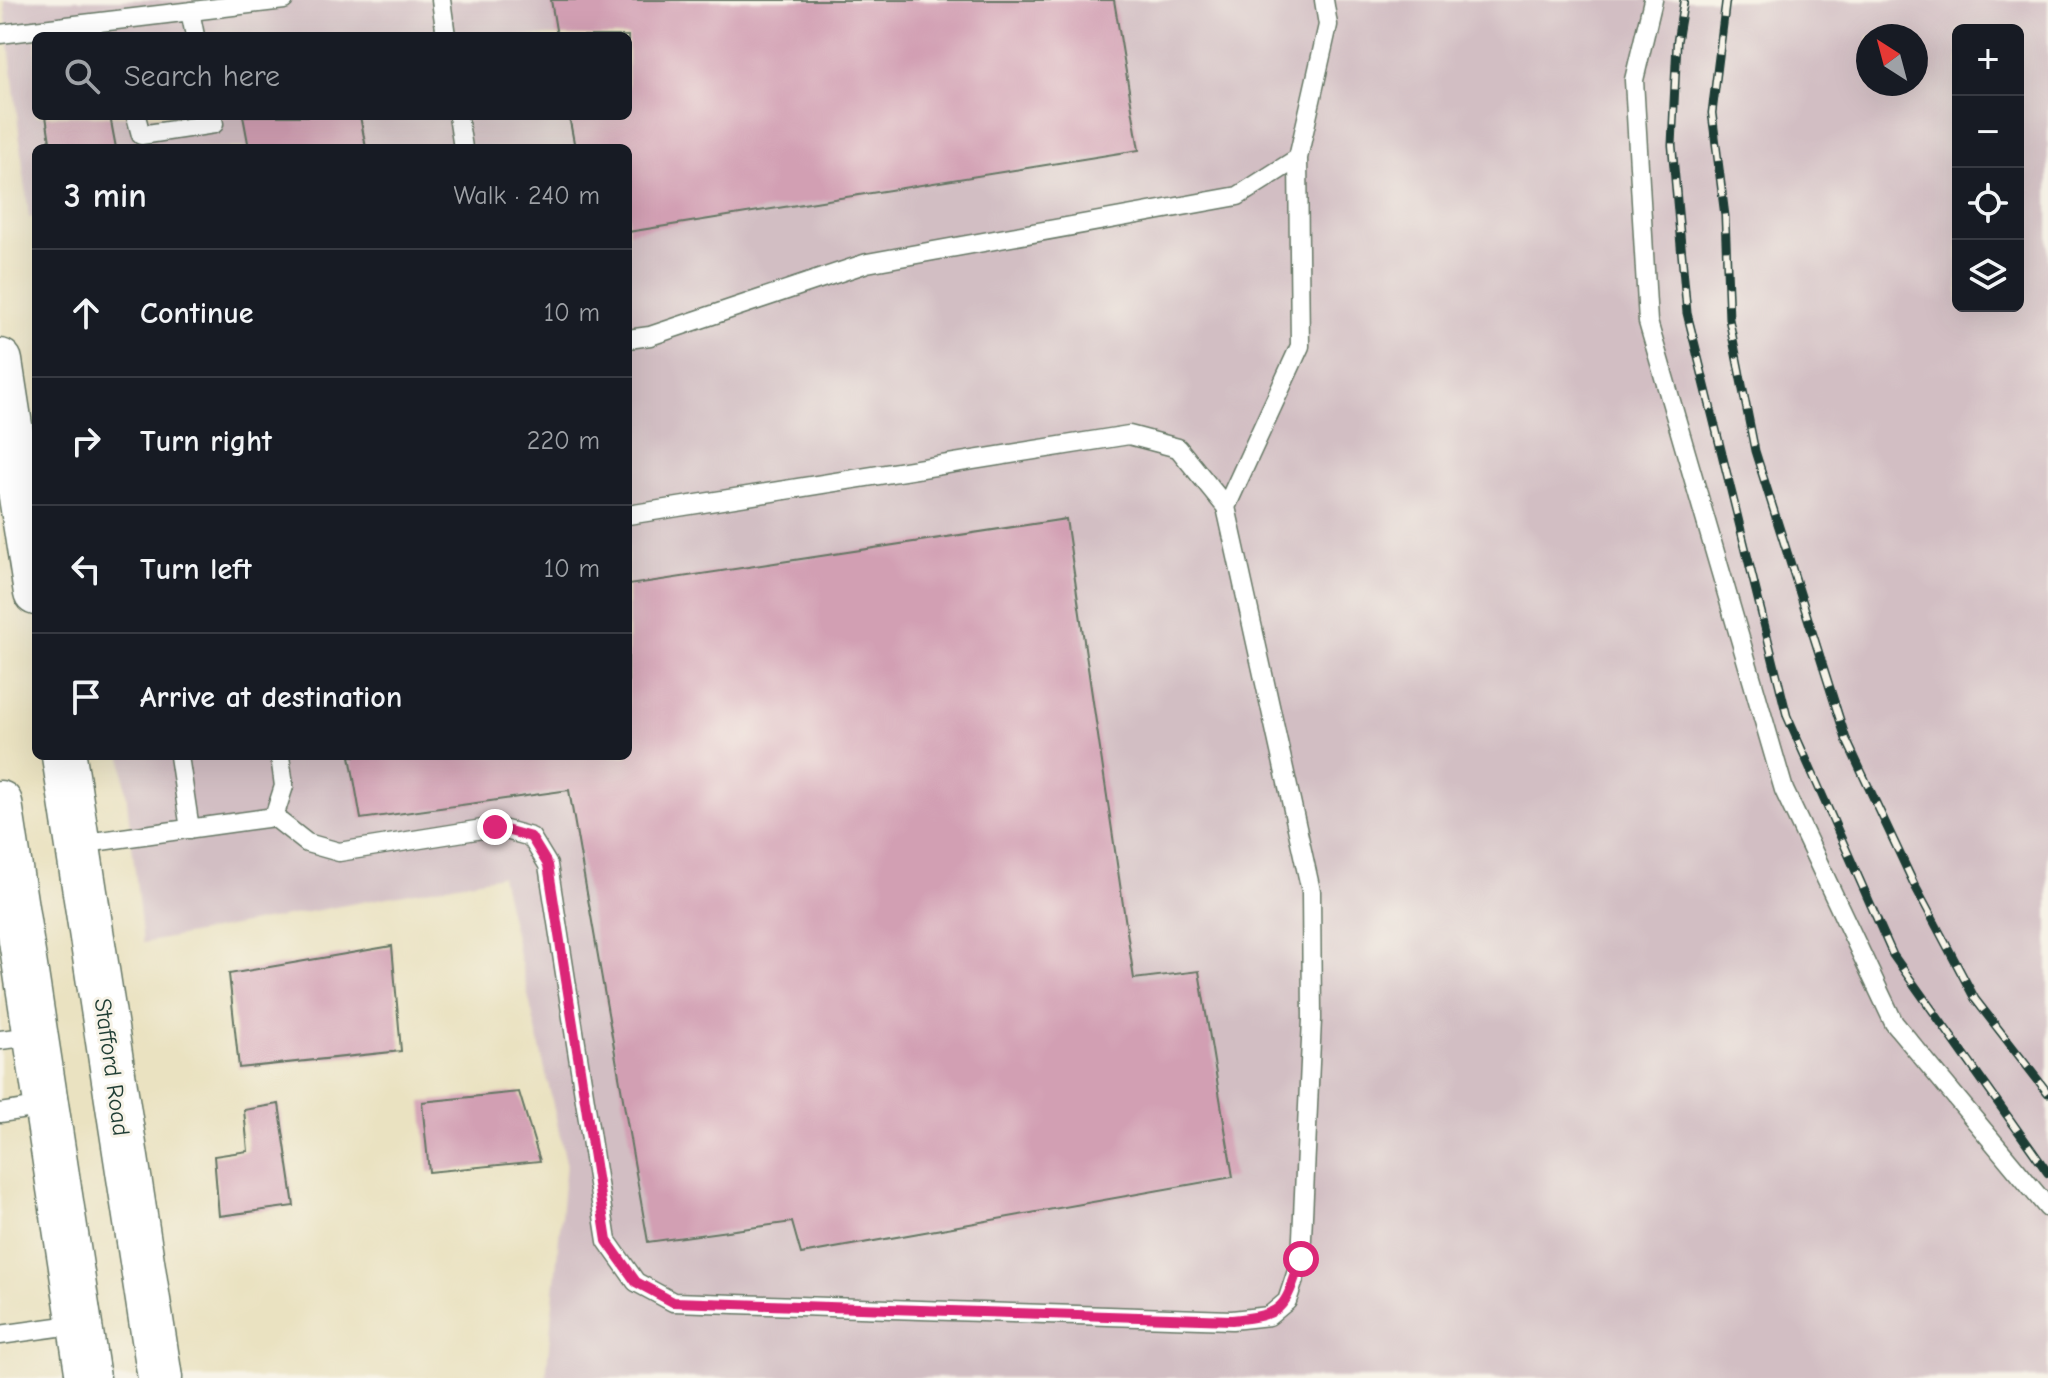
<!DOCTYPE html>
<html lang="en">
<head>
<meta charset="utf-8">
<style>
	:root { --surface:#171b24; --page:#242831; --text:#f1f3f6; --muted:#9ea1a6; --line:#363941 }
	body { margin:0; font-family:"Comic Neue",sans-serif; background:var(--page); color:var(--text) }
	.controls { position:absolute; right:24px; top:24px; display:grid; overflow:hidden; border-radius:12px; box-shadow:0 8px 32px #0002 }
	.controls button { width:72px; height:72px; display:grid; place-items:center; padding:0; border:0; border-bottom:2px solid var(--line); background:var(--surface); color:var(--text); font:40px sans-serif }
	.compass { position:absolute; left:1856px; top:24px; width:72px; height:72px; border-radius:50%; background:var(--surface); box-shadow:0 8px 32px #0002; rotate:324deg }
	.stop { position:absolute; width:24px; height:24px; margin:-18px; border:6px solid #db2777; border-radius:50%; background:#fff }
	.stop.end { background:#db2777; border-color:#fff; box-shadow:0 2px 8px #0008 }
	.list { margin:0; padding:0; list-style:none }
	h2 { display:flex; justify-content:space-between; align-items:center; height:104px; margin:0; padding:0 32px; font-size:34px }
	h2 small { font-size:26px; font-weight:400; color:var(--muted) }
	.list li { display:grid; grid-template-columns:52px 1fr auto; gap:24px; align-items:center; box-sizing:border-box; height:128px; padding:0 32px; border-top:2px solid var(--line) }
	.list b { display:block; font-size:30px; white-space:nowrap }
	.list em { font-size:26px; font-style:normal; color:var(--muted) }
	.icon { flex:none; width:44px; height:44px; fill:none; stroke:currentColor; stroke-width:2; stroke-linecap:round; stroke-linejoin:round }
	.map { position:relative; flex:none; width:2048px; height:1378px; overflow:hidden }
	.search { position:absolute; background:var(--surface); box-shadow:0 8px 32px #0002; left:32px; top:32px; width:600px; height:88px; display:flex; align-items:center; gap:20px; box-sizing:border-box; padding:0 28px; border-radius:12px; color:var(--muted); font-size:30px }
	.panel { position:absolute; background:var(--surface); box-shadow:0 8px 32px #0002; left:32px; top:144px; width:600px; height:616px; border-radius:12px }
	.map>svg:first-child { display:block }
	.industrial { fill:#d2bec3; fill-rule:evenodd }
	.building { fill:#d29fb3 }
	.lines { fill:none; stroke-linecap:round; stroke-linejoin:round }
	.service-casing { stroke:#667765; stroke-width:21 }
	.secondary-casing { stroke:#667765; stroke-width:47 }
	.service { stroke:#fff; stroke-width:18 }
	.secondary { stroke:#fff; stroke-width:44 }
	.rail-casing { stroke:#1f3d34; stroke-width:9 }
	.rail { stroke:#f7f3e8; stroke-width:6; stroke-dasharray:18; stroke-linecap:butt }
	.route { stroke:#db2777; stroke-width:10 }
	.labels { text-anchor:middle; stroke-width:6; stroke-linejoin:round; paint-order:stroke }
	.street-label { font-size:24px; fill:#1f3d34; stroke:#f7f3e8 }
</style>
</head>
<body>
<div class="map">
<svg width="2048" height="1378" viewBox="0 0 2048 1378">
	<rect width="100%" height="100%" fill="#f7f3e8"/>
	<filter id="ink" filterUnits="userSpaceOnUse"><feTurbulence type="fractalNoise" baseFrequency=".0125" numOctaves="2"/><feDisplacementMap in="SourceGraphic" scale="16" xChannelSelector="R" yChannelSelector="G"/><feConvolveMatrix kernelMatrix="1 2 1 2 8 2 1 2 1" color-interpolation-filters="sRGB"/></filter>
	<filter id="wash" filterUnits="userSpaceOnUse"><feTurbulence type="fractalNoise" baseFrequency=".006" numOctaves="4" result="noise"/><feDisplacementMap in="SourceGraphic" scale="32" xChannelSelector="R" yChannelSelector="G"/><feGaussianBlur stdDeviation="1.8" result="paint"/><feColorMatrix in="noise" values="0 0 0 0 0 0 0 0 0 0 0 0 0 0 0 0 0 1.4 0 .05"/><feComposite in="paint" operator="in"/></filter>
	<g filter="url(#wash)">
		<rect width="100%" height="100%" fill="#eae2c1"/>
		<!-- industrial -->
		<path class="industrial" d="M4,0h2044v1378h-1502l20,-216 -65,-286 -358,67 -21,-187h506v-608h-592v69l-7,1zM1958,30h60v276h-60zM36,36h592v80h-592zM1868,36h48v48h-48z"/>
		<g id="blocks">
			<!-- building -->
			<path class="building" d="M551,0h563l25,150 -511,82v-84h-53l-6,-32h59v-80h-71z
				M46,116h64l6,32h-65z
				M243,116h117l6,32h-117z
				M1066,519l68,460 65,-8 34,206 -432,77 -9,-32 -144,20 -79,-452 -208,29 -11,-63h278v-171z
				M392,946l9,105 -162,17 -10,-94z
				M519,1092l21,69 -111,11 -7,-70z
				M279,1104l15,102 -75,10 -5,-60 34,-5 -4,-41z"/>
		</g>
	</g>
	<g filter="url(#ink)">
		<use href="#blocks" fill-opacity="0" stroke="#667765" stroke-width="2"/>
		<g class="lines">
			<defs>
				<path id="service" d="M441,0l5,36
					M1653,0l-19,80 14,242 136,468 110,233 154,185
					M190,11l5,25
					M0,34l284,-34
					M136,116l5,19 73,-11 -2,-8
					M458,116l5,32
					M628,339l22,-3 217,-73 371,-67 60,-38 30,-133 -4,-25
					M1226,507l74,-161 -2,-188
					M179,756l11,73
					M274,817l10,-31 -4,-30
					M79,844l195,-27 33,26 32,9 156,-25 36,10 17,28 59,376 29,41 37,20 559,18 37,-4 18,-15 14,-42 11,-240 -1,-128 -85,-384 -48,-59 -49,-13 -501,80
					M0,1040l35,-4
					M0,1113l46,-7
					M0,1335l79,-11"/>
				<path id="secondary" d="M0,361l36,232
					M64,756l96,622
					M0,803l88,575"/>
			</defs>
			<!-- service casing -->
			<use href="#service" class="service-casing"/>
			<!-- secondary casing -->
			<use href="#secondary" class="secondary-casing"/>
			<!-- service -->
			<use href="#service" class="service"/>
			<!-- secondary -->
			<use href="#secondary" class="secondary"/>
			<defs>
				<path id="rail" d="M1684,0l-7,42 -5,103 15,168 100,403 106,239 155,218
					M1726,0l-14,113 13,103 4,103 26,132 91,288 68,145 61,115 73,94"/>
			</defs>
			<!-- rail casing -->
			<use href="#rail" class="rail-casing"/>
			<!-- rail -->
			<use href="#rail" class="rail"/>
		</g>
	</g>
	<g class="lines" filter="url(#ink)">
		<!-- route -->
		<path class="route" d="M495,827l36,10 17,28 59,376 29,41 37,20 559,18c54,-6 52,-11 69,-61"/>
	</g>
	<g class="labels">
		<!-- street labels -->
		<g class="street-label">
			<text transform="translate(112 1067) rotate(82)" y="8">Stafford Road</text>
		</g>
	</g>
</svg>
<div class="controls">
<button>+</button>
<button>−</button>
<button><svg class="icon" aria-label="locate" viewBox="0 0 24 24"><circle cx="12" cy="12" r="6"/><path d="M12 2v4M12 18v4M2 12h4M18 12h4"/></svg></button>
<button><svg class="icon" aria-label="layers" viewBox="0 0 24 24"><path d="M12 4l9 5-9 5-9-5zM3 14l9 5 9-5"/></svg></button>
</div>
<svg class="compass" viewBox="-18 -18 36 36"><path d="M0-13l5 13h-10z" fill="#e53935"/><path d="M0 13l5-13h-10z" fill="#9ea1a6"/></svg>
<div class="stop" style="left:1301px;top:1259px"></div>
<div class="stop end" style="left:495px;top:827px"></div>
<div class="search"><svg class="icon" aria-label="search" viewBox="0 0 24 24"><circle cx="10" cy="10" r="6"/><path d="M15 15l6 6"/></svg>Search here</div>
<section class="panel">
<h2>3 min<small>Walk · 240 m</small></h2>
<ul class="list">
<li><svg class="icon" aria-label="ahead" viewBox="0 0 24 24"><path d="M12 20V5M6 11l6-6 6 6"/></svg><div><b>Continue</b></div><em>10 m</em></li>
<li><svg class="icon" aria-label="right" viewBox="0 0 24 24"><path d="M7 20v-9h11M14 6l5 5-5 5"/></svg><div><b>Turn right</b></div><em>220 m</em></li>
<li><svg class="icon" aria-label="left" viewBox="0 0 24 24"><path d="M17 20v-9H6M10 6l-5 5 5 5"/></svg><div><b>Turn left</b></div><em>10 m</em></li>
<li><svg class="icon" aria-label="arrive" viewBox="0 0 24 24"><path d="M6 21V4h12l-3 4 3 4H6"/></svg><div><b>Arrive at destination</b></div></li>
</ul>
</section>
</div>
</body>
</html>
